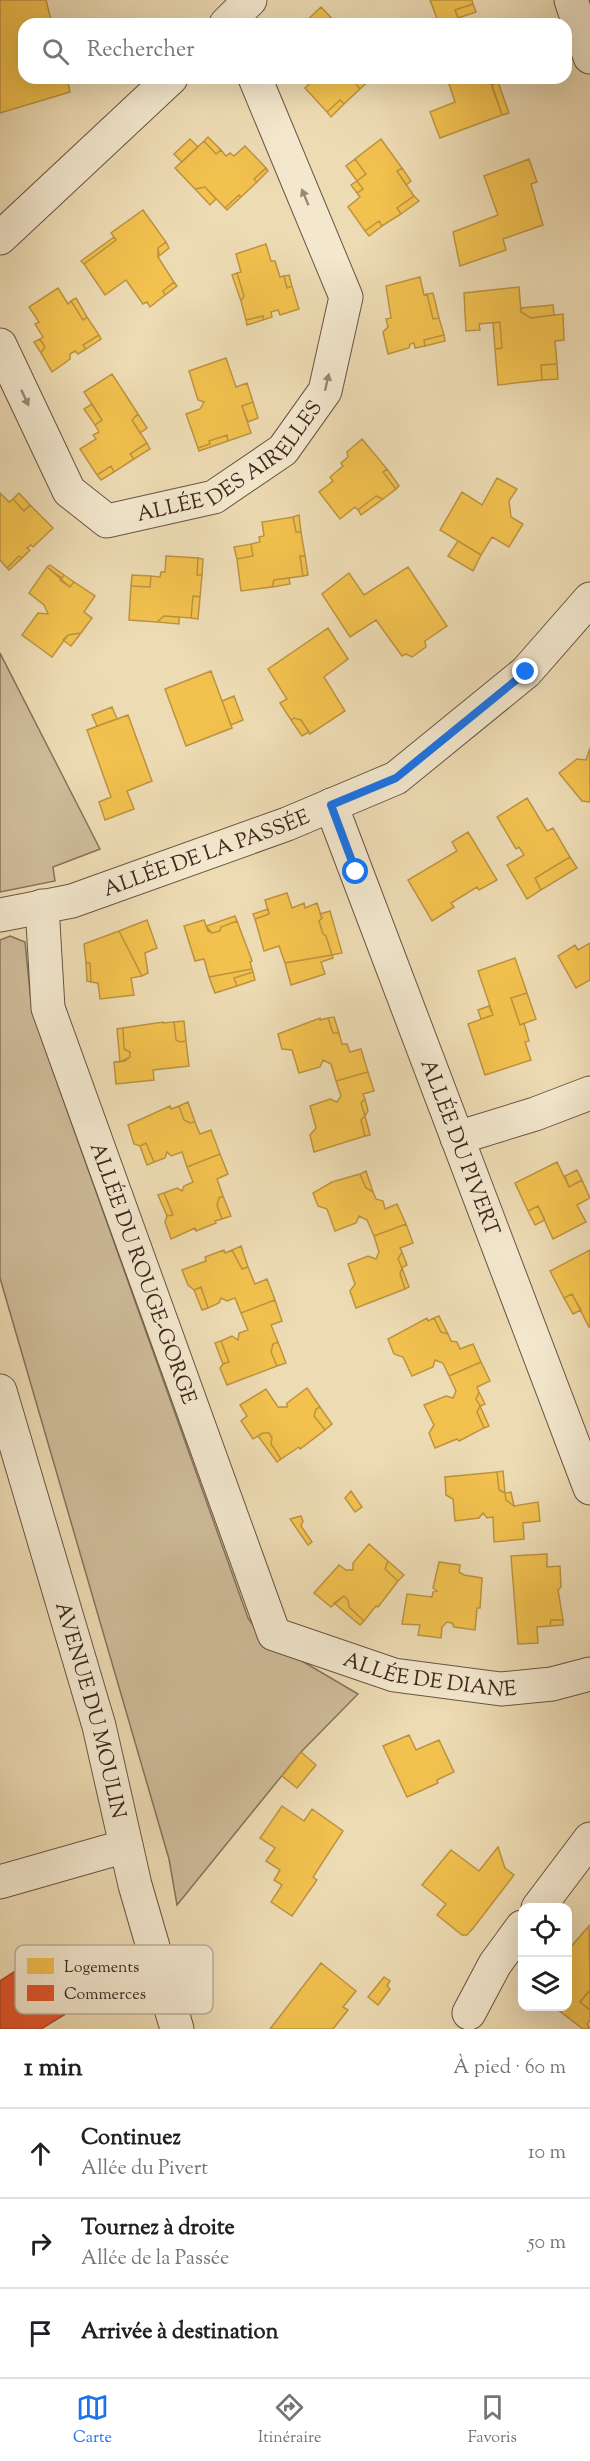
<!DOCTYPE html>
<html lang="fr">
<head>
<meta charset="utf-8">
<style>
	:root { --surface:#fff; --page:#f6f6f6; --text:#202124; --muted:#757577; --line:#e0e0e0; --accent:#1a73e8 }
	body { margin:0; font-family:"Sorts Mill Goudy",serif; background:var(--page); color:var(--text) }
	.controls { position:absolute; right:18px; bottom:18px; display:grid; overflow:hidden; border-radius:12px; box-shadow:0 6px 24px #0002 }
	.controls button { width:54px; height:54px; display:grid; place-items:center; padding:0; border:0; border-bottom:2px solid var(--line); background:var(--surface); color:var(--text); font:30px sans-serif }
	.stop { position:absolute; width:18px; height:18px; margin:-14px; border:4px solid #1a73e8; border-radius:50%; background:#fff }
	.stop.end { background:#1a73e8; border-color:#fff; box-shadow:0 2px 6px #0008 }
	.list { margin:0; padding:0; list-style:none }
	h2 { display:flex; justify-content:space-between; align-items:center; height:78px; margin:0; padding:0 24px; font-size:26px }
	h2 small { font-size:20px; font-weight:400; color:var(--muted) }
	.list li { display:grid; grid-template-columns:39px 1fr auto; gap:18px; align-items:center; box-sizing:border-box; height:90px; padding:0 24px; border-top:2px solid var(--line) }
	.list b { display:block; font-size:22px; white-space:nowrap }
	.list p { margin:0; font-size:20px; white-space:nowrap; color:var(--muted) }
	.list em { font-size:20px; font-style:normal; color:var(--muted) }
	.icon { flex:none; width:33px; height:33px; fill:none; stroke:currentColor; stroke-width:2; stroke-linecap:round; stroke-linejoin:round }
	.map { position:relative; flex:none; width:590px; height:2029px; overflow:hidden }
	.search { position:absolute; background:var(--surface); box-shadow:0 6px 24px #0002; left:18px; right:18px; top:18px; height:66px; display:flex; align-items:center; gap:15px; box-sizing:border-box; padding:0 21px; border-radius:18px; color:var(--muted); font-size:22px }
	.sheet { height:348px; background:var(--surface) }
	nav { display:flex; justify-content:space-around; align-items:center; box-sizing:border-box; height:84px; border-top:2px solid var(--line); background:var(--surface); font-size:16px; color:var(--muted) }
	nav a { display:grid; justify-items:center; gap:3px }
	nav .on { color:var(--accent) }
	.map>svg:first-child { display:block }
	.green { fill:#cfbc9a; stroke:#86725c; stroke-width:1.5 }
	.homes { fill:#f2c14e; stroke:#bc9340; stroke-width:1.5 }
	.shops { fill:#e4572e; stroke:#b24929; stroke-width:1.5 }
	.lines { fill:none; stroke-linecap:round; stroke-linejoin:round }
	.street-casing { stroke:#6a5443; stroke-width:35 }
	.street { stroke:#f3e8ce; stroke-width:33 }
	.oneway { fill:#988876 }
	.route { stroke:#1a73e8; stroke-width:8 }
	.labels { text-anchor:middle; stroke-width:6; stroke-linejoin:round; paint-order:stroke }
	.street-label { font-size:21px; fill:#3e271e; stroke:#f3e8ce }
	.key { fill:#f3e8ce; stroke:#bdae99; stroke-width:1.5 }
	.key-label { font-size:16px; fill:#3e271e }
</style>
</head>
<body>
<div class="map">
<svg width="590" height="2029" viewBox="0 0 590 2029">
	<rect width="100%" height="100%" fill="#eddbb3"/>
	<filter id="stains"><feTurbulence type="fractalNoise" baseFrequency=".00333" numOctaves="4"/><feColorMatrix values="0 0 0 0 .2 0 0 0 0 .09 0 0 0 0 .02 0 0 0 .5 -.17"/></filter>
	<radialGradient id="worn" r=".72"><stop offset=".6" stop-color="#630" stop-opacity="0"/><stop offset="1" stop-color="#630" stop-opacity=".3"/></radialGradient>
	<!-- green -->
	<path class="green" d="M0,653l100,196 -47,18 2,14 -55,11z
		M10,936l15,6 7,70 216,606 13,19 97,57 -57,58 -124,153 -8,-46 -169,-581v-338z"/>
	<!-- homes -->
	<path class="homes" d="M0,0h46l6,24h-28v54h43l3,14 -70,21z
		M430,0h42l1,4 -18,6 5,12 -21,2z
		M473,4l3,8 -18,6 -3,-8z
		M321,7l16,17h-34z
		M316,78h46l-6,6 4,5 -16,15 -4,-4 -13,12 -22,-24z
		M362,78h10l-12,11 -4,-5z
		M447,78h42l13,37 -62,23 -10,-26 25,-10z
		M498,82l11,31 -7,2 -10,-30z
		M340,100l4,4 -13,13 -4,-5z
		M208,137l13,13 -5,4 -12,-13z
		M190,139l8,8 -16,15 -8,-8z
		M381,139l21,29 -5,3 17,25 -17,12 4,6 -19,12 -3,-5 -14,10 -17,-24 12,-10 -3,-4 6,-4 -6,-8 9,-7 -11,-15z
		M204,141l12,13 5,-4 5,6 4,-3 4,3 11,-10 21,22 -12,11 3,3 -16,15 -2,-2 -14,13 -20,-21 -10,2 -20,-21z
		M355,159l11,15 -9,7 -11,-15z
		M529,159l8,23 -6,2 12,41 -40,14 3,11 -46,16 -7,-34 45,-17 -14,-39z
		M266,168l2,3 -11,11 -3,-3z
		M402,168l9,13 -5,4 -9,-14z
		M357,181l6,8 -6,4 -6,-8z
		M205,187l11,12 -6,6 -15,-16z
		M239,195l2,2 -14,13 -2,-2z
		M414,196l5,5 -18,13 -4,-6z
		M143,210l23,32 -8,6v9l16,25 -11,9 2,4 -15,12 -3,-5 -4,2 -17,-24 -21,15 -21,-31 32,-24 -5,-7z
		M379,221l3,5 -13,10 -4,-5z
		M114,237l2,3 -32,24 -3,-3z
		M166,242l3,6 -10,8 -1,-8z
		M266,244l5,17h4l5,16 4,-1 3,12 5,-2 7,23 -19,6 -2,-5 -7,2 1,5 -9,3v-4l-17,4 -5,-19 3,-5 -7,-23 4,-1 -5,-18z
		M237,273l7,23 -3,5 -9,-26z
		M289,275l3,11 -5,2 -3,-12z
		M420,277l4,18 3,-1 6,25 6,-1 5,17 -20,5 1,6 -10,2 -1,-5 -4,1 -1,4 -21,6 -5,-22 5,-5 -2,-8 5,-1 -5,-32z
		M174,282l3,4 -12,9 -2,-4z
		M519,287l2,25 10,6 32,-4 1,26 -9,1 2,23 -16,1 1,15 -44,5 -3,-36 7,-1 -2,-26 -21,2 1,6 -14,1 -2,-38z
		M58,288l10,16 3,-3 12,19 4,-3 12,18 -16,10 3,4 -8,5 -3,-3 -5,3v5l-18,13 -11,-19 4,-6 -5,-8 3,-2 -8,-13 4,-2 -10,-15z
		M433,293l6,25 -6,1 -6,-25z
		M76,298l11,19 -4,3 -12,-19z
		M553,305l1,10 -23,3 -10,-6v-4z
		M263,316v4l-16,5 -1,-5z
		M500,322l2,26 -7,1 -2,-26z
		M99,335l2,4 -15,10 -3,-4z
		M444,335l1,6 -20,5 -1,-6z
		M40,339l5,8 -4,6 -7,-11z
		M226,358l10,29 11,-4 6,19 -11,4 9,27 -23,8 -1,-6 -18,6 1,3 -12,4 -12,-34 14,-5 4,-7 -6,-2 -9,-29z
		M557,364l1,15 -16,1 -1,-15z
		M112,374l26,40 -6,6 15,23 -17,11 4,5 -20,13 -3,-6 -14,9 -17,-26 16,-10 -3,-4 6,-3 -4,-7 7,-5 -18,-28z
		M253,402l5,16 -10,4 -6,-16z
		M92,404l10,16 -7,5 -11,-16z
		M138,414l9,14 -7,5 -8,-13z
		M227,435l1,6 -29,10 -1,-3 12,-4 -1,-3z
		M362,439l25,30 -4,3 13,17 -13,10 -7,-3 -18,14 -3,-3 -15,12 -21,-27 14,-11 -3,-4 13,-11 -2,-3 7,-6 -1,-5z
		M147,443l3,6 -16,10 -4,-5z
		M111,466l3,6 -13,8 -4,-5z
		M387,469l12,17 -3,3 -13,-17z
		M497,478l20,11 -8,12 2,16 12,7 -14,23 -17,-10 -11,18 -41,-25 22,-38 20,13z
		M0,493l9,9 4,-3 11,12 6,-6 23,23 -20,19 -2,-2 -4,3 3,2 -8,8 -3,-2 -12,12 -7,-8z
		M19,493l11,12 -6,6 -11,-12z
		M376,496l7,3 -22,16 -3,-5z
		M299,515l2,17h-5l-3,-15z
		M293,517l3,15h5l4,24h-5l3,20 -29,4 -2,7 -31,4 -4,-32 16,-3 -2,-12 9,-2 -1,-5 5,-1 -2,-14z
		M458,541l23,14 -8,16 -25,-15z
		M251,544l2,12 -16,3 -3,-12z
		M19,556l3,2 -13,12 -2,-2z
		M166,556l32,2 -1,17h5l-2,22 -7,-1 -2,22 -27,-2 -7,6 -28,-2 2,-34 19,1 1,-11 9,1 1,-5h4z
		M300,556h5l3,19 -5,1z
		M198,558l5,1 -1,16h-5z
		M50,565l14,10 -2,3 -15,-11z
		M47,567l23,20 4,-5 21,14 -11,16 8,6 -11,15 -13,2 -16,22 -30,-22 16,-22 10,1 -4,-9 -15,-12z
		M408,567l39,59 -22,15 1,6 -14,10 -6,-3 -4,2 -26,-36 -26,17 -28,-43 27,-21 15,22z
		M64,575l10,7 -4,5 -10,-7z
		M132,575l19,1 -1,11 -19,-1z
		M289,578l1,6 -18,3 2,-7z
		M193,596l7,1 -2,22 -7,-1z
		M164,616l15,1v7l-22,-2z
		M328,628l20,31 -24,18 21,34 -35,23 -9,-14 -7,-2 -3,2 -11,-17 7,-4 -19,-30z
		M81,633l-10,13 -8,-6 5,-5z
		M211,671l21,57 -46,18 -21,-57z
		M234,696l9,24 -12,5 -9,-24z
		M112,707l5,12 -20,7 -5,-11z
		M128,715l24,66 -25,10 7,18 -29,11 -6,-18 12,-5 -24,-67z
		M294,718l7,2 8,12 -7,4 -11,-16z
		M590,748v54l-8,-1 -23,-28 18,-14 9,1z
		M527,798l20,33 6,-3 17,29 -35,21 6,12 -14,9 -20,-34 17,-10 -5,-8 -3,2 -19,-32z
		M468,832l29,48 -18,10 -2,-3 -26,16 3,4 -22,14 -24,-41 49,-29 -5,-9z
		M570,857l7,11 -36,22 -6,-12z
		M287,893l5,15 12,-5 1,5 12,-5 5,15 -3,3 4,13 3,2 6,19 -47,8 -6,-17 -15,5 -9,-32 14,-5 -4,-14z
		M268,909l1,5 -14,5 -2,-5z
		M330,911l12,42 -10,2 -6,-19 -3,-2 -4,-13 3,-3 -2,-4z
		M235,916l2,5 -16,6 -1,4 -8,2 -6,-7z
		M147,920l10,28 -12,5 3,20 -6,3 -23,-45z
		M204,920l4,11 4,2 8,-2 1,-4 16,-6 15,40 -2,1 2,7 -43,8 -5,-18 -9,2 -11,-35z
		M119,931l23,45 -11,2 3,17 -34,4 -2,-16 -7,-1 -1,-19h-4l-2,-19z
		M590,943v37l-14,8 -18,-32 17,-11 3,5z
		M332,955l1,3 -12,4 4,12 -34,11 -6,-22z
		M515,958l12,35 -16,5 9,27 4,-2 5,18 -4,1 6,18 -46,15 -17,-51 25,-9 -15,-44z
		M86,963h4l1,19 -4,-1z
		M252,969l1,3 -19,6 3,8 -22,7 -6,-16z
		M253,972l2,8 -18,6 -3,-8z
		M527,993l9,26 -16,6 -9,-27z
		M489,1006l4,9 -12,4 -3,-9z
		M334,1017l5,16h-6l-5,-15z
		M320,1018v2l8,-2 5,15h6l3,11h5l3,8 11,-3 7,23 -32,9 -5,-17 -8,-4 -3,7 -21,6 -7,-23 -10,-1 -4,-15z
		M184,1021l2,20 -6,1 -4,-2 -2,-18z
		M163,1022v1l11,-1 2,18 4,2 6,-1 3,25 -36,4 1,10 -38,4 -2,-22 11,-1 5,-4v-5l-6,-3 -1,-21z
		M123,1028l1,21 6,3v5l-10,5 -3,-33z
		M368,1072l6,19 -11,3 2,5 -4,4 4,13 -4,4 4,16 -51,16 -4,-17 6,-7 -6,-22 20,-7 7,3 4,-6 -5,-15z
		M365,1099l3,12 -3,5 -4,-13z
		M188,1102l7,20 -5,1 -6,-3 -5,-14z
		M170,1106l1,3 8,-3 5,14 6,3 5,-1 5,12 11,-4 9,24 -33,13 -5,-15 -11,4 -4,-4 -2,6 -11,4 -8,-19 -6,3 -6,-2 -6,-19z
		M365,1116l5,19 -5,1 -4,-16z
		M146,1143l8,19 -7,3 -7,-19z
		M220,1154l8,20 -11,5 6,17 -4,2 -2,7 5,14 -7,2 1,2 -20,8 -1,-3 -24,11 -6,-17 2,-6 6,-1 -9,-22 13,-5 5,3 2,-5 9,-4 -6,-15z
		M557,1162l12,25 13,-7 8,18 -13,7 9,17 -33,17 -15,-33 -10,5 -13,-28z
		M577,1170l5,10 -13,7 -4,-11z
		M366,1171l7,21 -7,-4 -6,-14z
		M360,1174l6,14 7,4 3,7 7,2 2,8 12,-5 9,20 -32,12 -7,-16 -8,-4 -3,7 -21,8 -8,-22 -9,-3 -5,-13 19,-11z
		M164,1193l9,22 -6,1 -9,-21z
		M223,1196l8,20 -9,3 -5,-14 2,-7z
		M538,1206l7,14 -10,5 -7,-14z
		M406,1224l7,19 -13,5 2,4 -4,7 4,9 -2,6 5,15 -49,19 -6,-17 5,-7 -7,-20 20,-8 8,3 3,-7 -5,-16z
		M241,1246l7,21 -6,2 -10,-19z
		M224,1250l1,3 7,-3 10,19 6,-2 7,17 12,-5 8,21 -34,13 -6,-15 -8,3 -6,-3 -2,5 -11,5 -7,-21 -7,3 -6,-5 -6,-15 24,-9 -1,-4z
		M590,1250v76l-1,1 -17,-33 -8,4 -14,-27z
		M402,1252l5,13 -5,3 -4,-9z
		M402,1268l7,19 -4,2 -5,-15z
		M201,1287l7,21 -6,2 -8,-20z
		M572,1294l9,16 -8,4 -9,-16z
		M275,1300l7,21 -11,4 7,17 -5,2 -2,8 6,14 -50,19 -7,-17 3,-4 6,-2 -8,-21 11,-5 6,4 1,-7 9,-3 -7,-17z
		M439,1316l9,18 -7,-2 -7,-14z
		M427,1318l1,3 6,-3 7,14 7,2 3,7 6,1 3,7 13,-5 8,18 -32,14 -6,-13 -8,-3 -2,7 -21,9 -9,-19 -9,-3 -6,-15z
		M221,1341l8,21 -6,2 -8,-21z
		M278,1342l8,21 -9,3 -6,-14 2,-8z
		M481,1362l9,19 -13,6 2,5 -3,7 4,7 -3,6 7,16 -25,13 -2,-2 -22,9 -6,-15 5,-8 -10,-20 22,-9 7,2 3,-7 -7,-15z
		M307,1388l13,19 -4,2 -2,7 11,14 -25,19 -1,-2 -18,12 -10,-15 1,-6 -3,-5h-6l-10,6 -12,-18 6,-5 -7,-11 26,-16 12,18h9v-4z
		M479,1392l6,12 -5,2 -4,-7z
		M480,1406l9,20 -5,2 -7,-16z
		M320,1407l12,17 -7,6 -11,-14 2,-7z
		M263,1433h6l3,5 -1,6 10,15 -4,3 -19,-26z
		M503,1471l2,22 -6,-3 -2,-18z
		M497,1472l2,18 6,3 1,7 8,6 24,-4 2,19 -17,2 1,16 -30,3 -1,-25 -6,1 -4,-5 -4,5 -24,3 -2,-22 -7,-4 -1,-18z
		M351,1491l11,16 -7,5 -10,-14z
		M511,1492l3,14 -8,-6 -1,-7z
		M301,1516l2,5 -2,5 11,16 -4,3 -18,-26z
		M369,1544l19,17 -3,8 13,12 -20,26 -2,-1 -12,15 -15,-14 -1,-7 -4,-4 -13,11 -17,-14 25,-28 7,5h7v-7z
		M547,1554v13l13,-1 1,21 -3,3 5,30h-12l-1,6 -13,1 1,16 -20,1 -7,-88z
		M388,1561l16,14 -6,6 -13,-12z
		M439,1562l21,3 -1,7 5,3 18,3 -2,30h-3l-2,22 -21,-3 -2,-4 -5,-1 -5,5 -1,11 -23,-3 2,-10 -18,-1 5,-30 25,3 1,-5 4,-1 -4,-3z
		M344,1596l4,4 1,7 15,14 -4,4 -26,-22z
		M551,1620h12v5l-13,1z
		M409,1735l7,15 23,-10 15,32 -17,8 1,3 -31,14 -24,-51z
		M301,1752l15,13 -19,23 -15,-12z
		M282,1806l22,15 8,-12 31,22 -30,46 4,3 -25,36 -21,-14 11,-17 -8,-5 6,-10 -14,-9 9,-13 -15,-10z
		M498,1847l7,21 9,7 -40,52 -7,8h-5l-25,-20 9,-11 -24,-19 29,-35 28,21z
		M589,1926l1,64 -10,12 10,8v10l-3,4 3,5h-7l-30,-23h15v-56z
		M321,1963l35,28 -13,16 5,3 -15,19h-63z
		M384,1977l6,4 -3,5 3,3 -12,16 -10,-8z
		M590,1990v20l-10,-8z
		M61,1996l10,15 -7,4 -7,-10z"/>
	<!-- shops -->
	<path class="shops" d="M31,1961l8,13 16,1 9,14 -7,16 7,10 -23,14h-41v-48z"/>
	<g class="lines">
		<defs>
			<g id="street">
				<path d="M571,0l19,57"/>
				<path d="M226,24l24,-24"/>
				<path d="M0,238l171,-160"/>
				<path id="s1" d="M0,345l69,146 38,30 107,-24 69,-47 42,-59 21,-94 -91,-219"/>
				<path id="s2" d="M331,805l259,683"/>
				<path id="s3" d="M42,906l6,102 226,626 120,41 107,14 51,-5 38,-10"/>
				<path id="s4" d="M0,915l72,-14 215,-77 109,-46 130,-106 64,-73"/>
				<path d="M457,1138l78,-24 55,-21"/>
				<path id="s5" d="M0,1391l99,335 36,159 42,144"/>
				<path d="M0,1882l126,-36"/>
				<path d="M538,1908l52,-69"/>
				<path d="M469,2013l26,-49 27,-37"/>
			</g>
		</defs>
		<!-- street casing -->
		<use href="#street" class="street-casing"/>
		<!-- street -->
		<use href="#street" class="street"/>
	</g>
	<!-- one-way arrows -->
	<defs><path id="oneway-solid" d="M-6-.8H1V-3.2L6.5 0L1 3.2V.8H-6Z" transform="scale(1.5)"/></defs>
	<g class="oneway">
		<use href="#oneway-solid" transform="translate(305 197) rotate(-113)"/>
		<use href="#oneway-solid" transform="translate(327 382) rotate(-77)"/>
		<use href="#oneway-solid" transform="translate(25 398) rotate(65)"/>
	</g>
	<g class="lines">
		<!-- route -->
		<path class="route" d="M356,872l-25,-67 65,-27 130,-106"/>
	</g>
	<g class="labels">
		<!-- street labels -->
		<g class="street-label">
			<text dy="7" stroke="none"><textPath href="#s1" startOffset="351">ALLÉE DES AIRELLES</textPath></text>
			<text dy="7" stroke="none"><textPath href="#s4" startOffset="216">ALLÉE DE LA PASSÉE</textPath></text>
			<text dy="7" stroke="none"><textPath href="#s2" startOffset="366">ALLÉE DU PIVERT</textPath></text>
			<text dy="7" stroke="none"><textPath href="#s3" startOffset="384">ALLÉE DU ROUGE-GORGE</textPath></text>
			<text dy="7" stroke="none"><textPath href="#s3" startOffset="930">ALLÉE DE DIANE</textPath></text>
			<text dy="7" stroke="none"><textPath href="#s5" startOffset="332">AVENUE DU MOULIN</textPath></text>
		</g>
	</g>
	<!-- legend -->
	<rect x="15" y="1945" width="198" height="69" rx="9" class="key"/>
	<rect x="27" y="1958" width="27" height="16" fill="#f2c14e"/>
	<rect x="27" y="1985" width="27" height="16" fill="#e4572e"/>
	<g class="key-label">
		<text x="64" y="1972">Logements</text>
		<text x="64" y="1999">Commerces</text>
	</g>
	<rect width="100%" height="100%" filter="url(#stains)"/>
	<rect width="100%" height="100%" fill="url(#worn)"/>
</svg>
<div class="controls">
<button><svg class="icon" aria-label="locate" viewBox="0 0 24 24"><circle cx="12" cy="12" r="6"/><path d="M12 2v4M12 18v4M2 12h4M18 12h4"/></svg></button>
<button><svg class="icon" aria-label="layers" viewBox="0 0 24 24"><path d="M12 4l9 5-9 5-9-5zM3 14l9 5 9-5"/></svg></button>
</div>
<div class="stop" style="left:356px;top:872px"></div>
<div class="stop end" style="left:526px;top:672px"></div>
<div class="search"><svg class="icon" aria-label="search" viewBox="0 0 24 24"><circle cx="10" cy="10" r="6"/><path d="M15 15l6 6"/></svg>Rechercher</div>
</div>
<section class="sheet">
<h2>1 min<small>À pied · 60 m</small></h2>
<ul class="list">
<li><svg class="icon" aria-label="ahead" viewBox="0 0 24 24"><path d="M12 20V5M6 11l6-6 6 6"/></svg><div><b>Continuez</b><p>Allée du Pivert</p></div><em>10 m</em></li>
<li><svg class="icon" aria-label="right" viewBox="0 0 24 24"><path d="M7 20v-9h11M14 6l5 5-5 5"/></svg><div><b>Tournez à droite</b><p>Allée de la Passée</p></div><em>50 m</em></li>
<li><svg class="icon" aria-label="arrive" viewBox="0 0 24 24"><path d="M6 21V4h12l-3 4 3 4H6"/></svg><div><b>Arrivée à destination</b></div></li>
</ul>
</section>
<nav>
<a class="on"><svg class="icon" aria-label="map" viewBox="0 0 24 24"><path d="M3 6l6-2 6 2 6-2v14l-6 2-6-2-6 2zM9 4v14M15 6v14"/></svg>Carte</a>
<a><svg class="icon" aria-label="directions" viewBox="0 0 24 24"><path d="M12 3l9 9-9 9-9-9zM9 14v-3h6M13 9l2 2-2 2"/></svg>Itinéraire</a>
<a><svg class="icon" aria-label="saved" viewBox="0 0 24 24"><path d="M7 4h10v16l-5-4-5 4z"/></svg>Favoris</a>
</nav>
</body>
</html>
